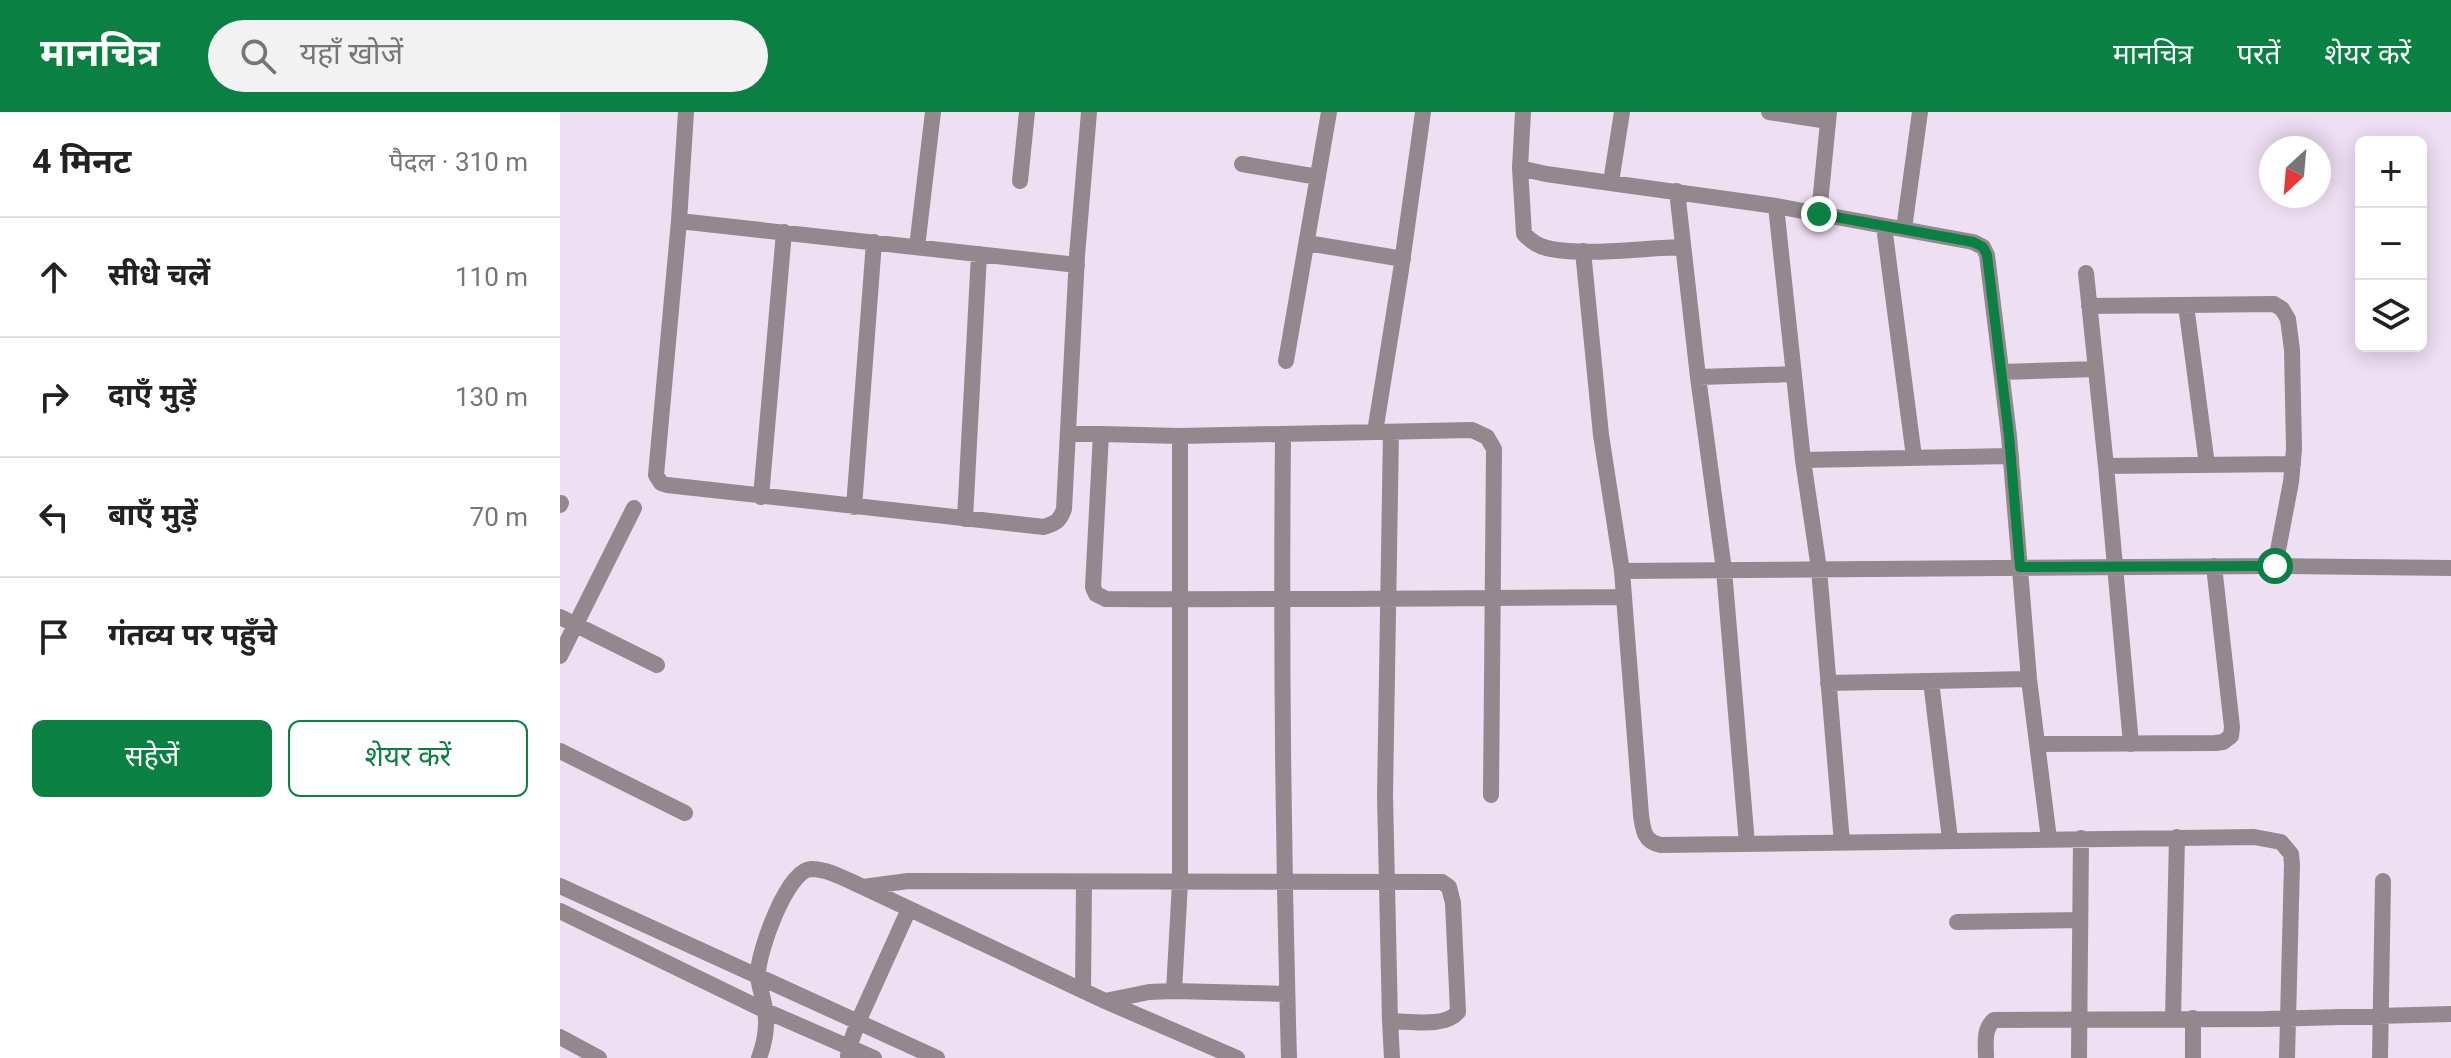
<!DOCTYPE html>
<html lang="hi">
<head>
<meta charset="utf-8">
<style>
	:root { --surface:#fff; --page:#f2f2f2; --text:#222; --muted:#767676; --line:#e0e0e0; --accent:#0b8043 }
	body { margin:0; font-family:Roboto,"Noto Sans Devanagari",sans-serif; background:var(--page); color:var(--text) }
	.controls { position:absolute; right:24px; top:24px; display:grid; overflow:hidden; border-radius:12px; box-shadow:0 4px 20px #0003 }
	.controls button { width:72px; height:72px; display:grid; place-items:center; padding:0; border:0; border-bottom:2px solid var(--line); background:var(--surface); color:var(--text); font:40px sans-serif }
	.compass { position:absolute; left:1699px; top:24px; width:72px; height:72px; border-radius:50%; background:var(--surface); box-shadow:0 4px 20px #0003; rotate:206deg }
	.stop { position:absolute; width:24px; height:24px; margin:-18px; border:6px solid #0b8043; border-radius:50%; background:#fff }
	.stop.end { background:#0b8043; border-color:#fff; box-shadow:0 2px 8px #0008 }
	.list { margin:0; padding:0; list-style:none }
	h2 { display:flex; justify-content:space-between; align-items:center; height:104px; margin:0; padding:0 32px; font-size:34px }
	h2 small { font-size:26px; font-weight:400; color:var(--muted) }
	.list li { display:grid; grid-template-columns:52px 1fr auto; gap:24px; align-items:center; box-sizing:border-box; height:120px; padding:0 32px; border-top:2px solid var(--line) }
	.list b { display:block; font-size:30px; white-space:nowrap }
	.list em { font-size:26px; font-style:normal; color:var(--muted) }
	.actions { display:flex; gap:16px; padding:24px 32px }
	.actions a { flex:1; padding:18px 0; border:2px solid var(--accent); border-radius:12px; text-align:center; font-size:28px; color:var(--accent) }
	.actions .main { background:var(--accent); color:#fff }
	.icon { flex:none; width:44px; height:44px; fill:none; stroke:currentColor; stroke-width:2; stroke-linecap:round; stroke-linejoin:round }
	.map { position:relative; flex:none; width:1891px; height:946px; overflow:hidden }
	header { display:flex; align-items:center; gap:48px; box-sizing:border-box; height:112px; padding:0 40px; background:var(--accent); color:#fff }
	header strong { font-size:38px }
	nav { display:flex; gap:44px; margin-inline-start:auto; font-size:28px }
	.search { width:560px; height:72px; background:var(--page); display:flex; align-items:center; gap:20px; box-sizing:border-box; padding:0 28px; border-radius:44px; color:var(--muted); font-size:30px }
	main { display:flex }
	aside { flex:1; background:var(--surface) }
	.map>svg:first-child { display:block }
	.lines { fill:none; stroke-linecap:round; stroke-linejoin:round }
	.minor { stroke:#92888d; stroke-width:16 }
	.route { stroke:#0b8043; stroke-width:10 }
</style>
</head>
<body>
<header>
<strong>मानचित्र</strong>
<div class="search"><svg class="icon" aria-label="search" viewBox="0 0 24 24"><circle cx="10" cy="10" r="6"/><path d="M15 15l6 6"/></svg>यहाँ खोजें</div>
<nav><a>मानचित्र</a><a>परतें</a><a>शेयर करें</a></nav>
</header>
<main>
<aside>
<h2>4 मिनट<small>पैदल · 310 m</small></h2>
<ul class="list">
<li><svg class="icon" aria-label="ahead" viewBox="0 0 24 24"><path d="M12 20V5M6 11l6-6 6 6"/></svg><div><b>सीधे चलें</b></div><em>110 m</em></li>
<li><svg class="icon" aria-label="right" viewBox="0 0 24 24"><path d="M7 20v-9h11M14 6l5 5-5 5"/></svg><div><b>दाएँ मुड़ें</b></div><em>130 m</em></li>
<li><svg class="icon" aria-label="left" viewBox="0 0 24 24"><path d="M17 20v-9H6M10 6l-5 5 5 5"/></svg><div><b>बाएँ मुड़ें</b></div><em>70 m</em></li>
<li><svg class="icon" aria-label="arrive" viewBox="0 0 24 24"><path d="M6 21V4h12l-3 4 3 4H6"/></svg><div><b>गंतव्य पर पहुँचे</b></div></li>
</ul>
<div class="actions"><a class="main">सहेजें</a><a>शेयर करें</a></div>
</aside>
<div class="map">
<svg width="1891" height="946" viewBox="0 0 1891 946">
	<rect width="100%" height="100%" fill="#eedff2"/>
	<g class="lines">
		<!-- minor -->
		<path class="minor" d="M126,0l-7,109 -23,254 5,8 6,2 377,42c12,-4 16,-6 20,-18l13,-253 12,-144
			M963,0l-3,56 26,6 230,32 197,36 10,5 4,8 22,181 20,243 20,160
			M1209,0l59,9
			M682,52l76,13
			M960,56l4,66c8,8 15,13 27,15 39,7 92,-1 132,-2
			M460,69l7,-69
			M1051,70l11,-70
			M1117,79l21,186 26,193 23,274
			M1216,94l27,254 16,109 23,274
			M1259,102l10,-102
			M119,109l398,44
			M1324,114l30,231
			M1344,117l16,-117
			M747,131l96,16
			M357,135l16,-135
			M1023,139l18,184 21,136 19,244c2,15 3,27 20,30l593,-8 27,5 10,12 1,10 -5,194
			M1526,161l20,193 25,278
			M1626,193l21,160
			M1529,194l185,-2 8,5 6,10 4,31 2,99 -3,33 -16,84
			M726,249l43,-249
			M1441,260l95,-3
			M1138,265l96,-3
			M815,320l26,-162 22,-158
			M831,320l-6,363 5,226 2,37
			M508,322h33
			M723,322c-2,208 0,416 6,624
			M1243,348l208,-4
			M1546,354l187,-2
			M201,385l23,-265
			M0,393l1,-2
			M294,395l20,-265
			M405,407l14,-265
			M1062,459l653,-5 176,2
			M0,505l97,48
			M0,544l74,-148
			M1371,569l19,158
			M1268,571l201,-4
			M1477,632l178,-1 8,-1 8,-6 1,-9 -18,-161
			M0,639l125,62
			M931,683l3,-346 -7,-12 -15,-7 -292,6 -79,-2 -8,153 3,7 10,5c173,1 345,-1 518,-2
			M0,774l377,172
			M303,775l45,-6 534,1 7,5 4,16 5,109c-13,16 -49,9 -68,9
			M0,799l206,100 108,47
			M1397,810l123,-2
			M523,879l1,-109
			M614,879l6,-108v-447
			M545,889l44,-9 25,-1 113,3
			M1613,906l4,-181
			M0,925l39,21
			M288,944l1,-9 9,-25 51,-113
			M199,946c6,-16 9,-31 6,-48 -1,-12 -7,-24 -7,-36 0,-22 29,-104 53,-105 18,0 36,11 52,18l242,114 132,57
			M1426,946c0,-13 -3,-29 8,-38l271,-1 186,-5
			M1519,946l2,-220
			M1633,946v-40
			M1820,946l3,-177"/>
	</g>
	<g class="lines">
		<!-- route -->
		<path class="route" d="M1259,102l154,28 10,5 4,8 22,181 11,131 255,-1"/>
	</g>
</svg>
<div class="controls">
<button>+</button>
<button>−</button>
<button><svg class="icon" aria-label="layers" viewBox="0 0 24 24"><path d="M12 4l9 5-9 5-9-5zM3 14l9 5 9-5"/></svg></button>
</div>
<svg class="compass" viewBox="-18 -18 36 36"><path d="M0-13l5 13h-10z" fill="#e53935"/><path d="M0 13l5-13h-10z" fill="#767676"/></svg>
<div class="stop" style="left:1715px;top:454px"></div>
<div class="stop end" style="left:1259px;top:102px"></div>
</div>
</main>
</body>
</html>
